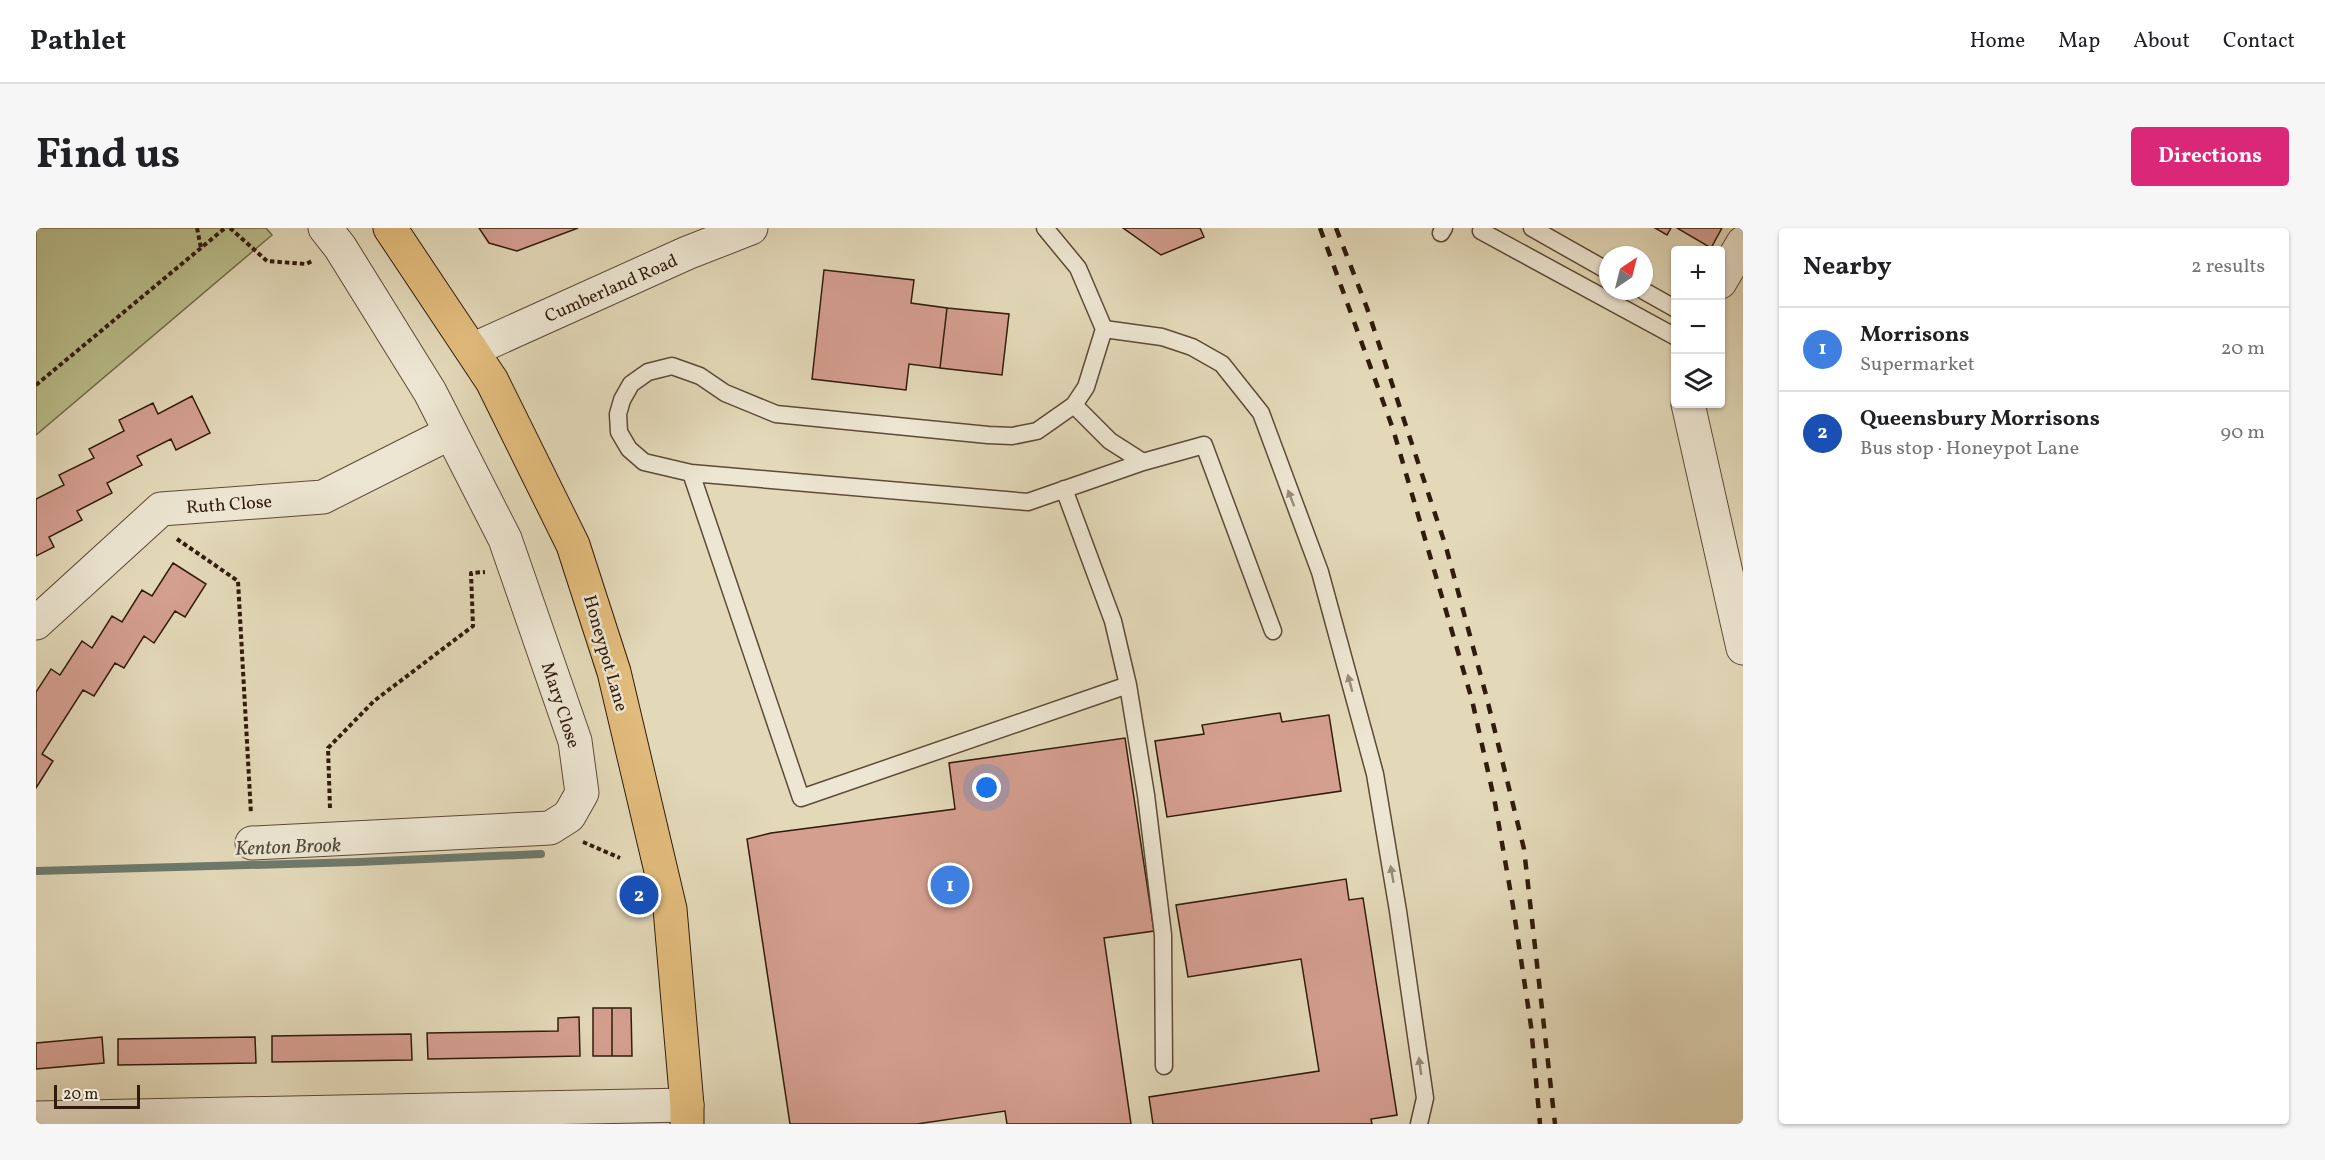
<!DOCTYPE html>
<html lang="en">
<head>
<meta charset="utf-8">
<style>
	:root { --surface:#fff; --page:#f6f6f6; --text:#202124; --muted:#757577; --line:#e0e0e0; --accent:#db2777 }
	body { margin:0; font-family:Vollkorn,serif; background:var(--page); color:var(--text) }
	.controls { position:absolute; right:18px; top:18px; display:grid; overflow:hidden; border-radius:6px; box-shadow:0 2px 4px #0004 }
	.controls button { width:54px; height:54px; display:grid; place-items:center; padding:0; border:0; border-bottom:2px solid var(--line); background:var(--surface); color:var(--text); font:30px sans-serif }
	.compass { position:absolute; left:1563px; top:18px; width:54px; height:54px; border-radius:50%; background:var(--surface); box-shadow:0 2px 4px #0004; rotate:35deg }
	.scale { position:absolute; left:18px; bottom:15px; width:86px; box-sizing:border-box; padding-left:6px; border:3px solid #311b0b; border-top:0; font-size:16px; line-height:21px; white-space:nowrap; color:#311b0b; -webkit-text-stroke:4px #ede6d2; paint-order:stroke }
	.you { position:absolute; left:951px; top:560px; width:21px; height:21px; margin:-15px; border:4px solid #fff; border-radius:50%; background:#1a73e8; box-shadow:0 0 0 9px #1a73e833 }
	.badge { display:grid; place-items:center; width:39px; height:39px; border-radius:50%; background:var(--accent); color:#fff; font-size:20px; font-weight:700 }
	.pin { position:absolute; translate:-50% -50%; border:3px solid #fff; box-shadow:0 2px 6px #0006 }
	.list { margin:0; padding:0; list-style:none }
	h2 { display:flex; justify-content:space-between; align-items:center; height:78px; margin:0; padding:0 24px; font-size:26px }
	h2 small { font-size:20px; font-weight:400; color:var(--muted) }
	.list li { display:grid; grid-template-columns:39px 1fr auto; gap:18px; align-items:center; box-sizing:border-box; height:84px; padding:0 24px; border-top:2px solid var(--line) }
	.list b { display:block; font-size:22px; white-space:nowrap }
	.list p { margin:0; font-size:20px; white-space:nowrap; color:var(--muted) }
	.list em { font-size:20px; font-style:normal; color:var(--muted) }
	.icon { flex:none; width:33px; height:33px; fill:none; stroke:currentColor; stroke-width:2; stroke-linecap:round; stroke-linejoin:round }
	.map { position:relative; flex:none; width:1707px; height:896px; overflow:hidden; border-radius:6px }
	header { display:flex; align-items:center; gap:36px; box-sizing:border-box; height:84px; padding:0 30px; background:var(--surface); border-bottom:2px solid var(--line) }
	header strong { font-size:28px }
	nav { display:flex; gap:33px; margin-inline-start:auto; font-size:21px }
	.intro { display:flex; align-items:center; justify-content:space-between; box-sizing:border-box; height:144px; padding:0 36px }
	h1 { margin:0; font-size:42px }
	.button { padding:15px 27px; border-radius:6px; background:var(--accent); color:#fff; font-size:21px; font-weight:700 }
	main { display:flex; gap:36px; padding:0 36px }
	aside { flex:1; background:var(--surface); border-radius:6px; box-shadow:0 2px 4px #0004 }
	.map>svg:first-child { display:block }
	.green { fill:#b9be8b; stroke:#756c4b; stroke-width:1.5 }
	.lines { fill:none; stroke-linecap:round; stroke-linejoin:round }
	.stream { stroke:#6d7a6d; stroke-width:8 }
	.building { fill:#d59f90; stroke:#311b0b; stroke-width:1.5 }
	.service-casing { stroke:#5e4a36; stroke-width:19 }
	.minor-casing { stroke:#5e4a36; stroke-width:35 }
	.tertiary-casing { stroke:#5e4a36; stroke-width:35 }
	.primary-casing { stroke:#311b0b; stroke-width:35 }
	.path { stroke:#311b0b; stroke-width:4; stroke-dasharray:4.5 3; stroke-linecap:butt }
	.service { stroke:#ede6d2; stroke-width:16 }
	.minor { stroke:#ede6d2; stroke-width:33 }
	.tertiary { stroke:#ede6d2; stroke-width:33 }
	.primary { stroke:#e2bc7c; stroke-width:33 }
	.rail { stroke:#311b0b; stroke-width:4.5; stroke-dasharray:10 10; stroke-linecap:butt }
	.oneway { fill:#988b78 }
	.labels { text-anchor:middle; stroke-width:5; stroke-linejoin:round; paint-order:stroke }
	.street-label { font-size:18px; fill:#311b0b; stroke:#ede6d2 }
	.water-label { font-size:20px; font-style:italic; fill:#4f4b3c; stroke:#ede6d2 }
</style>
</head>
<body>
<header>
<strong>Pathlet</strong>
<nav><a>Home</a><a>Map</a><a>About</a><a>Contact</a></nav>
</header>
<div class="intro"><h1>Find us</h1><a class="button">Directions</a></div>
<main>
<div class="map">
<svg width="1707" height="896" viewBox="0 0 1707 896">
	<rect width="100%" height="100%" fill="#e3d9b9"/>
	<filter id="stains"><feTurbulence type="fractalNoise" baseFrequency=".00333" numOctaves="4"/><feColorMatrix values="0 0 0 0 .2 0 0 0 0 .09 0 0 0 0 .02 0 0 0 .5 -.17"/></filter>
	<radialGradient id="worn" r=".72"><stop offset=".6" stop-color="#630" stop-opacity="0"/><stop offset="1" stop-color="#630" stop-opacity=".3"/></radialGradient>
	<!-- green -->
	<path class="green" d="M0,0h230l6,7 -236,200z"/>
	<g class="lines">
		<!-- stream -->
		<path class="stream" d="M0,643l322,-9 183,-8"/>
	</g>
	<!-- building -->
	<path class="building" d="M443,0h99l-61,23 -28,-8z
		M1087,0h77l4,9 -43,18z
		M1619,0h16l-4,7z
		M1641,0h45l-11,20z
		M788,42l90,10 -3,23 36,5 -7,60 -31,-4 -3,26 -94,-11z
		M911,80l62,6 -7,61 -62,-7z
		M156,168l18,37 -34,17 -5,-11 -34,17 5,9 -35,18 5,10 -35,18 5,9 -33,17 5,10 -18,9v-57l28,-14 -5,-10 35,-17 -5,-9 35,-18 -5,-11 34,-17 5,11z
		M137,335l33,21 -21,33 -10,-6 -21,32 -10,-7 -20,32 -9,-5 -21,33 -11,-6 -41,64 11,7 -17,27v-96l15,-23 9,6 22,-34 10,7 20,-32 10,6 20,-32 10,6z
		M1244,485l2,9 47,-7 12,76 -174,26 -12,-76 49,-7 -2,-9z
		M1089,510l29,193 -50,7 27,186h-124l-2,-13 -88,13h-127l-43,-285 24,-6 184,-24 -6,-46z
		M1310,651l3,21 14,-2 34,217 -26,4 1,5h-219l-4,-27 170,-26 -18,-112 -113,18 -12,-72z
		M557,780h19v48h-19z
		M576,780h19l1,48h-20z
		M543,789l1,39 -152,3 -1,-26 131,-2v-13z
		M375,806l1,26 -140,2v-26z
		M66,809l2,26 -68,6v-26z
		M219,809l1,26 -138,2v-26z"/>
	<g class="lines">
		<defs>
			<path id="service" d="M1009,0l33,40 26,61 -18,58 -12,18 -37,26 -25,5 -24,-1 -212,-21 -51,-21 -25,-17 -28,-10 -24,6 -17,12 -9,16 -4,14 1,18 10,17 15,13 47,11 337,29 115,-40 61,-17 69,186
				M1496,0l76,43
				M1445,3l195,106
				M1405,5l3,-5
				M1608,63l32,18
				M1068,101l58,8 30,10 30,17 39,49 59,159 55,202 23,137 27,187 -6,26
				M1038,177l36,36 33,21
				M655,245l110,325 327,-113
				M1028,261l49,132 15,64 18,110 17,140 1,131"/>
			<path id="minor" d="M1684,54l23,-39
				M1652,176l55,244
				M0,395l125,-114 162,-12 127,-64
				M216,615l298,-15 19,-12 13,-23 -7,-52 -70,-202 -75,-147 -90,-145 -15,-19
				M0,890l651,-13"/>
			<path id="tertiary" d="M436,122l215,-97 64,-25"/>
			<path id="primary" d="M354,0l102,153 81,164 41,127 56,237 17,196v19"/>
		</defs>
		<!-- service casing -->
		<use href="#service" class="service-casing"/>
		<!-- minor casing -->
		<use href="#minor" class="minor-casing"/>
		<!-- tertiary casing -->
		<use href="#tertiary" class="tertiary-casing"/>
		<!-- primary casing -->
		<use href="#primary" class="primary-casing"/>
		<!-- path -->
		<path class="path" d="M161,0l4,20
			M194,0l37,33 39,3 6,-3
			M0,157l189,-157
			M141,311l61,42 13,233
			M294,580l-2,-60 46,-47 99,-75 -2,-53 14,-1
			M547,614l37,16"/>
		<!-- service -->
		<use href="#service" class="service"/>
		<!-- minor -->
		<use href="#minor" class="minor"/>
		<!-- tertiary -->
		<use href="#tertiary" class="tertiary"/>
		<!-- primary -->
		<use href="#primary" class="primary"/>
		<!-- rail -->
		<path class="rail" d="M1284,0l73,201 79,271 23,103 18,103 18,120 9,98
			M1300,0l31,80 79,239 40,148 38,154 31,275"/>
	</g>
	<!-- one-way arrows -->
	<defs><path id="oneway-solid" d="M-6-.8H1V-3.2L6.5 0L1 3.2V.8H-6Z" transform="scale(1.5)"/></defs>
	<g class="oneway">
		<use href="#oneway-solid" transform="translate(1255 270) rotate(-111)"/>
		<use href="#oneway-solid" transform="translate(1314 455) rotate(-105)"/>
		<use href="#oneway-solid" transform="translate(1356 646) rotate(-100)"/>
		<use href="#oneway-solid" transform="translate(1384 838) rotate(-98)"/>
	</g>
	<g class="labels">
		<!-- street labels -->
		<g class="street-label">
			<text transform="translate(575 60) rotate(-24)" y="6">Cumberland Road</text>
			<text transform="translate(193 276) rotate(-4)" y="6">Ruth Close</text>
			<text transform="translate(570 425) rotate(74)" y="6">Honeypot Lane</text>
			<text transform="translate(525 477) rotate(72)" y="6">Mary Close</text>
		</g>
		<!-- water labels -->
		<g class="water-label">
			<text transform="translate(252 618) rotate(-2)" y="7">Kenton Brook</text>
		</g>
	</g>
	<rect width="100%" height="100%" filter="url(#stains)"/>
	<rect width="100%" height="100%" fill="url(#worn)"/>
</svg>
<div class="controls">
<button>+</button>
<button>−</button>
<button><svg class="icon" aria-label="layers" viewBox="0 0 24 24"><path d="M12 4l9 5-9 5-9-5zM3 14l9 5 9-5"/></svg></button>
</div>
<svg class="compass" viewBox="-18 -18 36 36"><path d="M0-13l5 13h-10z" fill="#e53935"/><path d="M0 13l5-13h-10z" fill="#757577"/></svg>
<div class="scale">20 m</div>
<div class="you"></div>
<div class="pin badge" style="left:914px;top:657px;background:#3f7fe0">1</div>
<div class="pin badge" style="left:603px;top:667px;background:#1a4fb4">2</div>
</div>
<aside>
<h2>Nearby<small>2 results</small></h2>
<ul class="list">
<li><span class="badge" style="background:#3f7fe0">1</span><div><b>Morrisons</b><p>Supermarket</p></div><em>20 m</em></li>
<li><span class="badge" style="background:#1a4fb4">2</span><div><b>Queensbury Morrisons</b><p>Bus stop · Honeypot Lane</p></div><em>90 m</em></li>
</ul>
</aside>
</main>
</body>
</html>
